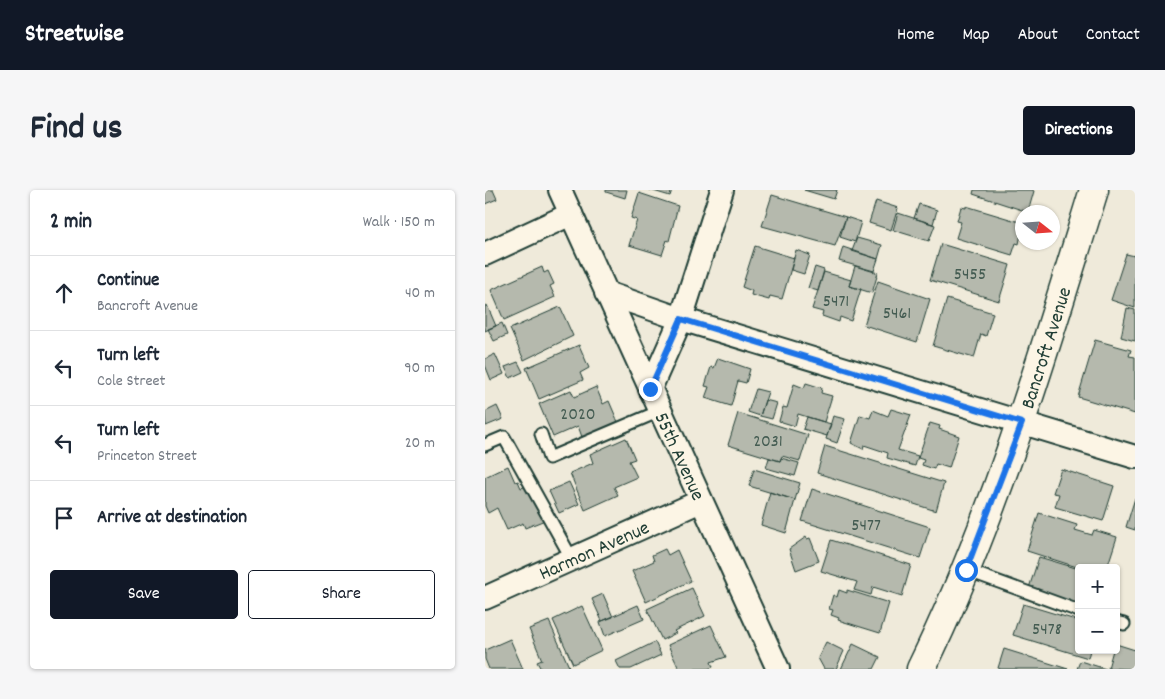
<!DOCTYPE html>
<html lang="en">
<head>
<meta charset="utf-8">
<style>
	:root { --surface:#fff; --page:#f6f6f7; --text:#1f2937; --muted:#747a83; --line:#e0e1e3; --accent:#111827 }
	body { margin:0; font-family:Dekko,sans-serif; background:var(--page); color:var(--text) }
	.controls { position:absolute; right:15px; bottom:15px; display:grid; overflow:hidden; border-radius:5px; box-shadow:0 1px 4px #0004 }
	.controls button { width:45px; height:45px; display:grid; place-items:center; padding:0; border:0; border-bottom:1px solid var(--line); background:var(--surface); color:var(--text); font:25px sans-serif }
	.compass { position:absolute; left:530px; top:15px; width:45px; height:45px; border-radius:50%; background:var(--surface); box-shadow:0 1px 4px #0004; rotate:107deg }
	.stop { position:absolute; width:15px; height:15px; margin:-11px; border:4px solid #1a73e8; border-radius:50%; background:#fff }
	.stop.end { background:#1a73e8; border-color:#fff; box-shadow:0 1px 5px #0008 }
	.list { margin:0; padding:0; list-style:none }
	h2 { display:flex; justify-content:space-between; align-items:center; height:65px; margin:0; padding:0 20px; font-size:21px }
	h2 small { font-size:16px; font-weight:400; color:var(--muted) }
	.list li { display:grid; grid-template-columns:32px 1fr auto; gap:15px; align-items:center; box-sizing:border-box; height:75px; padding:0 20px; border-top:1px solid var(--line) }
	.list b { display:block; font-size:19px; white-space:nowrap }
	.list p { margin:0; font-size:16px; white-space:nowrap; color:var(--muted) }
	.list em { font-size:16px; font-style:normal; color:var(--muted) }
	.actions { display:flex; gap:10px; padding:15px 20px }
	.actions a { flex:1; padding:11px 0; border:1px solid var(--accent); border-radius:5px; text-align:center; font-size:18px; color:var(--accent) }
	.actions .main { background:var(--accent); color:#fff }
	.icon { flex:none; width:28px; height:28px; fill:none; stroke:currentColor; stroke-width:2; stroke-linecap:round; stroke-linejoin:round }
	.map { position:relative; flex:none; width:650px; height:479px; overflow:hidden; border-radius:5px }
	header { display:flex; align-items:center; gap:30px; box-sizing:border-box; height:70px; padding:0 25px; background:var(--accent); color:#fff }
	header strong { font-size:24px }
	nav { display:flex; gap:28px; margin-inline-start:auto; font-size:18px }
	.intro { display:flex; align-items:center; justify-content:space-between; box-sizing:border-box; height:120px; padding:0 30px }
	h1 { margin:0; font-size:35px }
	.button { padding:12px 22px; border-radius:5px; background:var(--accent); color:#fff; font-size:18px; font-weight:700 }
	main { display:flex; gap:30px; padding:0 30px }
	aside { flex:1; background:var(--surface); border-radius:5px; box-shadow:0 1px 4px #0004 }
	.map>svg:first-child { display:block }
	.building { fill:#b5b9ad; stroke:#1f3d34 }
	.lines { fill:none; stroke-linecap:round; stroke-linejoin:round }
	.service-casing { stroke:#1f3d34; stroke-width:15 }
	.minor-casing { stroke:#1f3d34; stroke-width:26 }
	.tertiary-casing { stroke:#1f3d34; stroke-width:31 }
	.service { stroke:#fcf5e5; stroke-width:11 }
	.minor { stroke:#fcf5e5; stroke-width:22 }
	.tertiary { stroke:#fcf5e5; stroke-width:28 }
	.route { stroke:#1a73e8; stroke-width:6 }
	.labels { text-anchor:middle; stroke-width:4; stroke-linejoin:round; paint-order:stroke }
	.number-label { font-size:18px; fill:#445c52 }
	.street-label { font-size:20px; fill:#1f3d34; stroke:#fcf5e5 }
</style>
</head>
<body>
<header>
<strong>Streetwise</strong>
<nav><a>Home</a><a>Map</a><a>About</a><a>Contact</a></nav>
</header>
<div class="intro"><h1>Find us</h1><a class="button">Directions</a></div>
<main>
<aside>
<h2>2 min<small>Walk · 150 m</small></h2>
<ul class="list">
<li><svg class="icon" aria-label="ahead" viewBox="0 0 24 24"><path d="M12 20V5M6 11l6-6 6 6"/></svg><div><b>Continue</b><p>Bancroft Avenue</p></div><em>40 m</em></li>
<li><svg class="icon" aria-label="left" viewBox="0 0 24 24"><path d="M17 20v-9H6M10 6l-5 5 5 5"/></svg><div><b>Turn left</b><p>Cole Street</p></div><em>90 m</em></li>
<li><svg class="icon" aria-label="left" viewBox="0 0 24 24"><path d="M17 20v-9H6M10 6l-5 5 5 5"/></svg><div><b>Turn left</b><p>Princeton Street</p></div><em>20 m</em></li>
<li><svg class="icon" aria-label="arrive" viewBox="0 0 24 24"><path d="M6 21V4h12l-3 4 3 4H6"/></svg><div><b>Arrive at destination</b></div></li>
</ul>
<div class="actions"><a class="main">Save</a><a>Share</a></div>
</aside>
<div class="map">
<svg width="650" height="479" viewBox="0 0 650 479">
	<rect width="100%" height="100%" fill="#efeada"/>
	<filter id="ink" filterUnits="userSpaceOnUse"><feTurbulence type="fractalNoise" baseFrequency=".02" numOctaves="2"/><feDisplacementMap in="SourceGraphic" scale="10" xChannelSelector="R" yChannelSelector="G"/><feConvolveMatrix kernelMatrix="1 2 1 2 8 2 1 2 1" color-interpolation-filters="sRGB"/></filter>
	<g filter="url(#ink)">
		<!-- building -->
		<path class="building" d="M0,0h8l4,9 -12,5z
			M121,0h21l-2,8 -19,-6z
			M165,0h22l-2,6z
			M319,0h33l-3,9z
			M489,0h58l2,1 -6,21 -55,-18z
			M154,3l39,13 -9,35 -2,-1 -5,15 -33,-10 8,-25 -6,-2z
			M287,5l74,22 -11,29 -73,-20z
			M391,11l22,7 -7,22 -22,-7z
			M434,14l18,6 -4,14 -19,-6z
			M481,16l57,17 -4,21 -3,-1 -4,12 -56,-17 5,-16 -4,-1 4,-14 5,1z
			M413,23l37,12 -6,16 -36,-11z
			M361,27l15,5 -6,20 -15,-5z
			M372,48l25,7 -4,14 -26,-8z
			M456,54l69,21 -11,36 -69,-21z
			M270,56l39,12 -12,41 -12,-3 -1,4 -18,-5 1,-4 -10,-4z
			M358,57l35,12 -4,12 -35,-10z
			M311,60l14,5 -6,19 -13,-4z
			M641,64l9,2v52l-24,-8z
			M370,76l23,7 -6,20 -23,-7z
			M57,77l2,6 4,-2 6,13 -4,2 5,11 -51,23 -13,-30z
			M330,77l9,3 -6,21 -10,-3z
			M339,82l27,8 -2,6 12,3 -10,32 -11,-4 -1,5 -17,-6 1,-4 -11,-3z
			M393,91l52,18 -13,43 -53,-17z
			M462,109l46,14 -7,23 -5,-2 -7,24 -41,-12z
			M2,115l9,21 -11,5v-25z
			M75,117l13,29 -49,24 -14,-31z
			M642,118l8,2v31l-14,-4z
			M17,133l5,12 -13,6 -6,-12z
			M610,150l36,10 -2,6 6,1v57l-57,-17z
			M94,155l10,23 -9,5 3,7 -44,19 -13,-31z
			M10,164l9,20 -13,6 -6,-15v-6z
			M233,168l32,11 -4,14 -8,-2 -7,25 -26,-8 4,-11 -4,-1 6,-19 3,1z
			M33,172l5,10 -13,6 -5,-11z
			M321,193l16,5 -1,5 11,3 -8,26 -26,-8 -3,12 -16,-5 4,-14 4,1 7,-24 10,4z
			M111,197l7,17 6,-3 9,21 -36,15 -4,-11 -25,11 -14,-33 32,-14 3,7z
			M271,199l12,3 -8,24 -12,-4z
			M280,210l12,3 -5,16 -12,-3z
			M12,216l6,13 -17,7 -1,-14z
			M406,219l20,6 -13,35 20,6 -3,10 -28,-8 1,-5 -24,-8 -1,4 -12,-6 9,-28 10,3 3,-8 15,6z
			M253,223l70,22 -8,26 -18,-5 -2,5 -52,-16z
			M348,226l12,3 -8,24 -11,-4z
			M322,227l24,7 -4,12 -24,-7z
			M445,233l10,3 -1,3 20,7 -10,32 -13,-4 -2,5 -12,-4 2,-5 -6,-2z
			M141,248l9,21 -6,2 8,16 -23,10 4,8 -33,15 -15,-37 23,-10 -3,-9z
			M340,256l119,37 -8,28 -119,-38z
			M284,268l11,3 1,-3 18,5 -4,13 -29,-8z
			M23,276l7,16 3,-1 3,7 8,-3 16,35 -20,8 -2,-5 -16,7 -10,-22 -9,5 -3,-7v-29z
			M269,279l46,14 -5,17 -46,-14z
			M576,279l53,17 -11,35 -48,-14 4,-13 -6,-1z
			M84,292l10,22 -20,9 -10,-22z
			M327,299l118,38 -10,31 -118,-37z
			M285,302l25,8 -9,33 -25,-8z
			M650,308v32l-9,-3z
			M554,323l38,12 -2,5 17,5 2,-5 23,7 -10,31h-27l-53,-17z
			M321,347l1,2 3,-1 9,23 -23,9 -7,-21z
			M346,350l80,25 -9,31 -29,-9 -2,8 -17,-5 3,-8 -36,-11z
			M180,359l3,6 9,-5 14,31 -45,21 -14,-31 22,-10 -2,-6z
			M554,367l40,12v35l-50,-16z
			M207,398l13,28 -31,15 2,2 -14,7 -15,-31z
			M354,400l8,3v-3l42,13 -9,30 -42,-13 1,-2 -8,-3 2,-5 -4,-1 4,-14 4,2z
			M118,404l10,23 -11,4 -10,-22z
			M538,414l56,17v29h11l-2,8 -75,-23z
			M153,415l6,14 -39,17 -5,-14z
			M97,416l20,44 -29,14 -20,-44z
			M64,431l21,48h-29l-4,-7 5,-2 -13,-31z
			M226,435l15,32 -15,5 2,5 -5,2h-29l-11,-24z
			M25,449l13,30h-34l-4,-10v-9z
			M170,452l6,13 -30,14h-11l-4,-8z
			M341,452l18,9 -8,18h-12l-6,-11z
			M368,454l27,13 -6,12h-33z
			M631,454l19,6v19l-27,-1 5,-18h3z
			M519,459l64,20h-67l-3,-1z
			M595,471l26,8h-29z"/>
		<g class="lines">
			<defs>
				<path id="service" d="M56,244l8,24 111,-47
					M0,255l19,-8 68,122
					M481,380l113,41
					M631,432l8,2"/>
				<g id="minor">
					<path id="s1" d="M75,0l218,479"/>
					<path d="M0,64l86,-40"/>
					<path d="M121,103l75,26 454,138"/>
					<path d="M165,199l31,-70 41,-129"/>
					<path id="s2" d="M0,408l216,-97"/>
				</g>
				<g id="tertiary">
					<path id="s3" d="M436,479c75,-153 123,-317 173,-479"/>
				</g>
			</defs>
			<!-- service casing -->
			<use href="#service" class="service-casing"/>
			<!-- minor casing -->
			<use href="#minor" class="minor-casing"/>
			<!-- tertiary casing -->
			<use href="#tertiary" class="tertiary-casing"/>
			<!-- service -->
			<use href="#service" class="service"/>
			<!-- minor -->
			<use href="#minor" class="minor"/>
			<!-- tertiary -->
			<use href="#tertiary" class="tertiary"/>
		</g>
	</g>
	<g class="lines" filter="url(#ink)">
		<!-- route -->
		<path class="route" d="M165,199l31,-70 341,104 -56,147"/>
	</g>
	<g class="labels">
		<!-- number labels -->
		<g class="number-label">
			<text x="485" y="89">5455</text>
			<text x="351" y="116">5471</text>
			<text x="412" y="128">5461</text>
			<text x="93" y="229">2020</text>
			<text x="283" y="256">2031</text>
			<text x="381" y="340">5477</text>
			<text x="562" y="444">5478</text>
		</g>
		<!-- street labels -->
		<g class="street-label">
			<text dy="7" stroke="none"><textPath href="#s3" startOffset="345">Bancroft Avenue</textPath></text>
			<text dy="7" stroke="none"><textPath href="#s1" startOffset="292">55th Avenue</textPath></text>
			<text dy="7" stroke="none"><textPath href="#s2" startOffset="119">Harmon Avenue</textPath></text>
		</g>
	</g>
</svg>
<div class="controls">
<button>+</button>
<button>−</button>
</div>
<svg class="compass" viewBox="-18 -18 36 36"><path d="M0-13l5 13h-10z" fill="#e53935"/><path d="M0 13l5-13h-10z" fill="#747a83"/></svg>
<div class="stop" style="left:481px;top:380px"></div>
<div class="stop end" style="left:165px;top:199px"></div>
</div>
</main>
</body>
</html>
